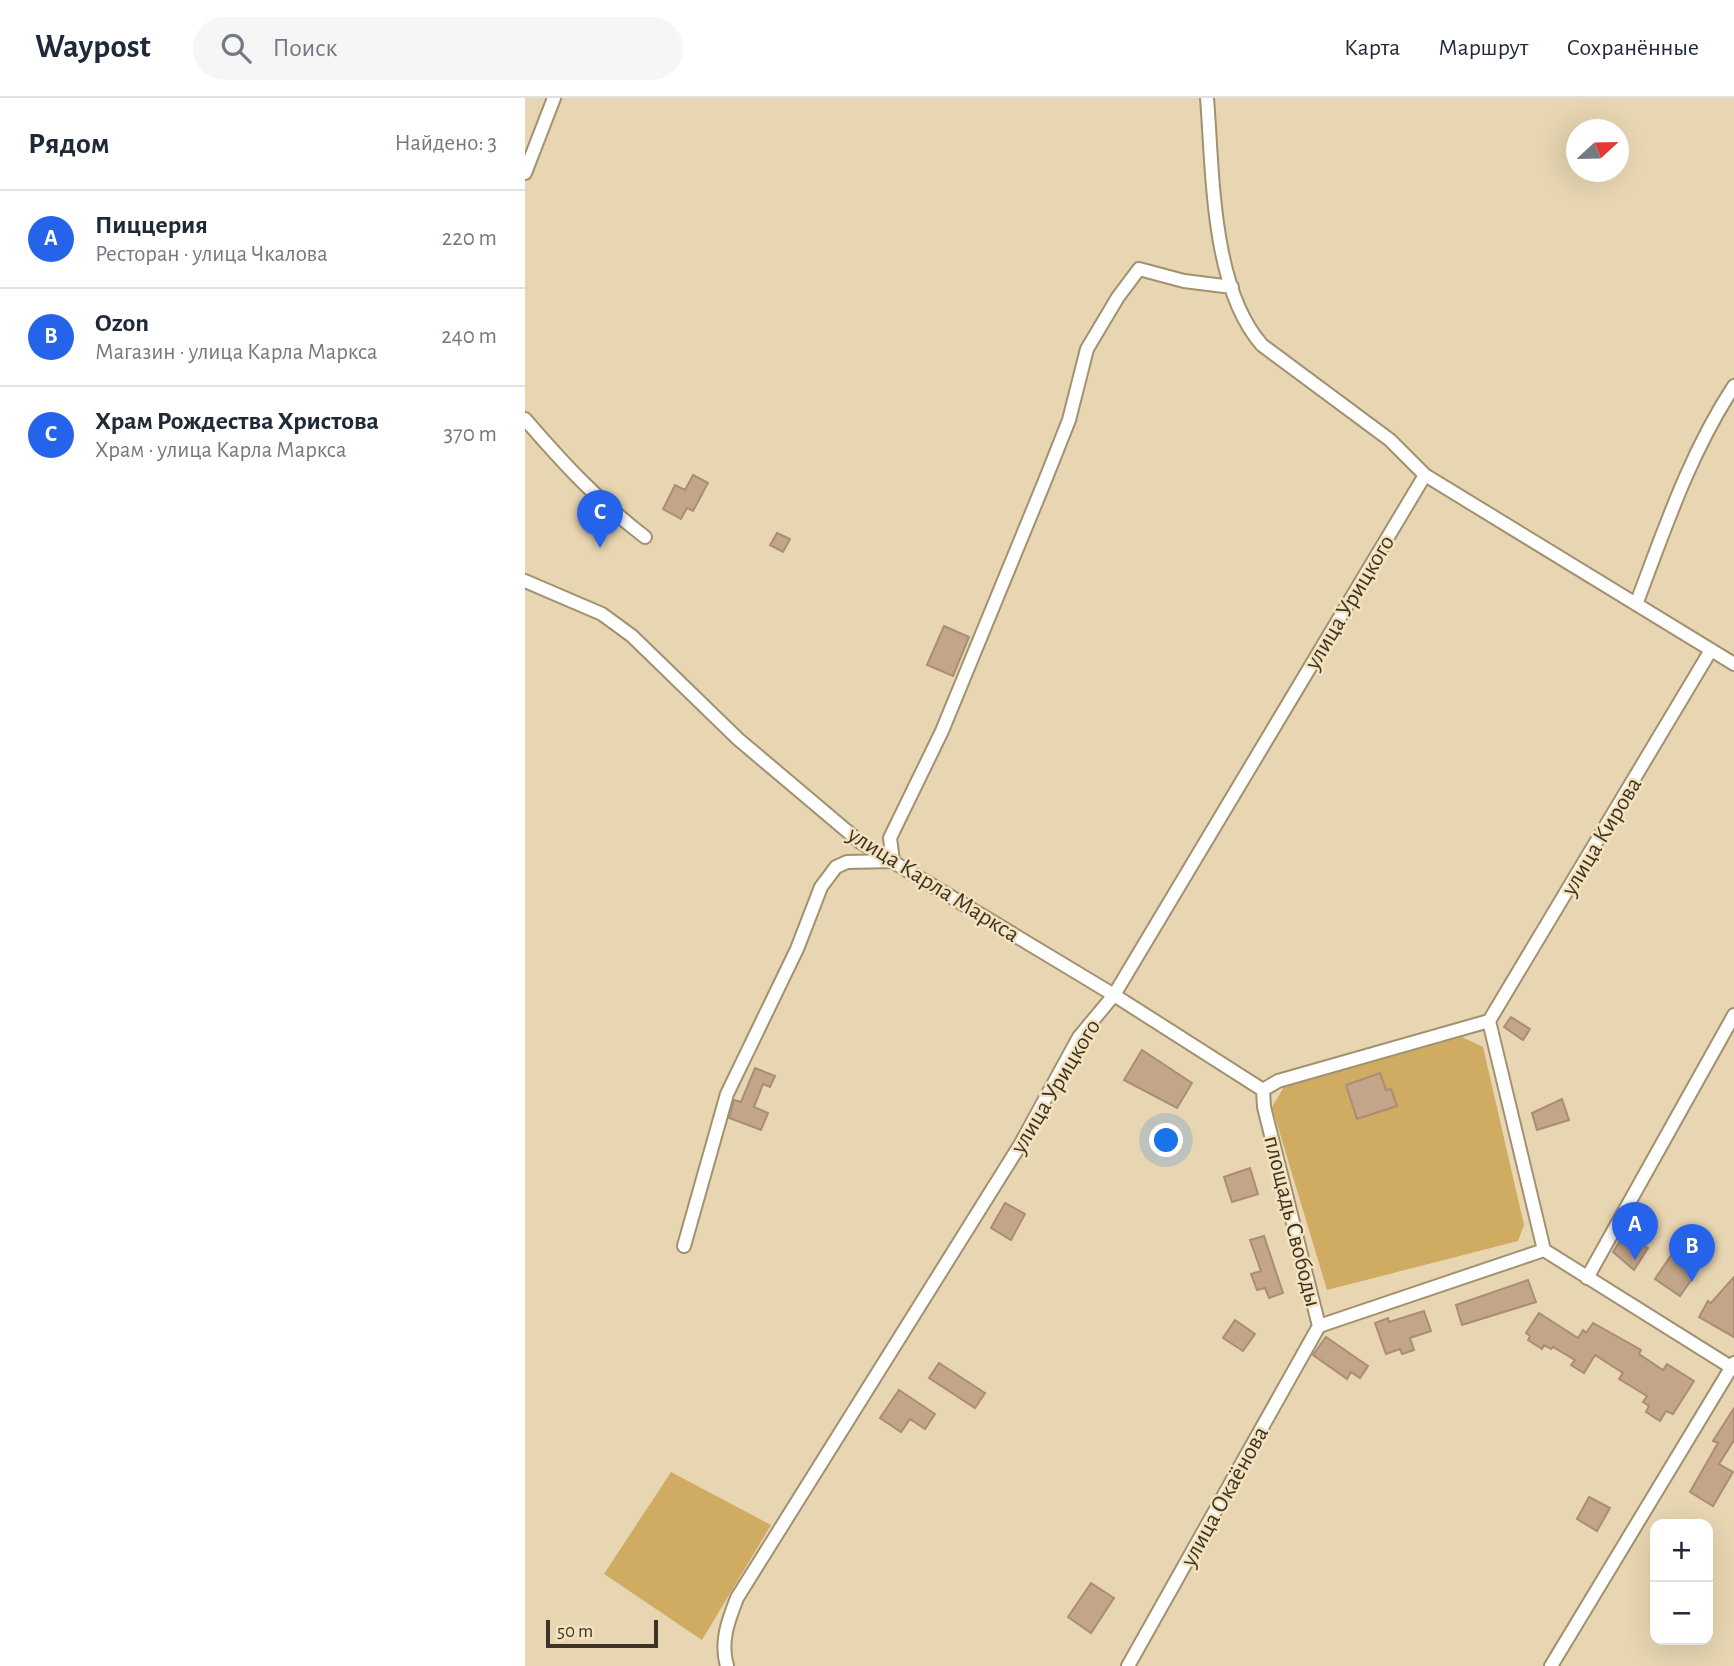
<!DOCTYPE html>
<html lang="ru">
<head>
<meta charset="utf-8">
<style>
	:root { --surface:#fff; --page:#f6f6f7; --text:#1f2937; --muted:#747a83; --line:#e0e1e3; --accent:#2563eb }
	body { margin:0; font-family:"Alegreya Sans",sans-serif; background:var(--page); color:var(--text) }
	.controls { position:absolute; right:21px; bottom:21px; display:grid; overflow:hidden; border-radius:14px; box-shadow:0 7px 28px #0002 }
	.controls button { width:63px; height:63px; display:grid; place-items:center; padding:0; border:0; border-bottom:2px solid var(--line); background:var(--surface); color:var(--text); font:35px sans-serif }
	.compass { position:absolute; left:1041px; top:21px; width:63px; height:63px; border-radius:50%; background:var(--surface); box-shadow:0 7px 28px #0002; rotate:68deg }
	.scale { position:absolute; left:21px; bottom:18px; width:112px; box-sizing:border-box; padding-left:7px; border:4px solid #3c3527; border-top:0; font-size:19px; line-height:24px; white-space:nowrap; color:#3c3527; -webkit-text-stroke:5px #f5e3be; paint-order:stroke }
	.you { position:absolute; left:642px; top:1043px; width:24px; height:24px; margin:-18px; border:5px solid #fff; border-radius:50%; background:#1a73e8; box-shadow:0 0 0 10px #1a73e833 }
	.badge { display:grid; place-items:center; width:46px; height:46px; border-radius:50%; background:var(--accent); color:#fff; font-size:23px; font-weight:700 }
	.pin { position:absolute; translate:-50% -58px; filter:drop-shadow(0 2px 4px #0008) }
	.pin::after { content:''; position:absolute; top:37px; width:24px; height:21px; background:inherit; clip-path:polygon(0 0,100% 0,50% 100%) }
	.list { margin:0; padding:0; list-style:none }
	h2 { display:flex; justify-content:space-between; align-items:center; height:91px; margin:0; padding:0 28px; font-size:30px }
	h2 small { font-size:23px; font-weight:400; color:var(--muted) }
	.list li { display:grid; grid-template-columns:46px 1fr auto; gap:21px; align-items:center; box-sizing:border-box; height:98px; padding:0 28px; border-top:2px solid var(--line) }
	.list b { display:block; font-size:26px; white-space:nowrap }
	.list p { margin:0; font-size:23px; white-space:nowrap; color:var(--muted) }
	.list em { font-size:23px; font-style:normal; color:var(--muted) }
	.icon { flex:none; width:38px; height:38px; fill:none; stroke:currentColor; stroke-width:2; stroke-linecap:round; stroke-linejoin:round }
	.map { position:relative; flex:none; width:1209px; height:1568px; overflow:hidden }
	header { display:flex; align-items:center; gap:42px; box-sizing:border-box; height:98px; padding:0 35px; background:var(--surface); border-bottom:2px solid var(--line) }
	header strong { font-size:33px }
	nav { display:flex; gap:38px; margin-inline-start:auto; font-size:24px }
	.search { width:490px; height:63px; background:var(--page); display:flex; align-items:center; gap:18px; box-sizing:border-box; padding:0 24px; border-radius:38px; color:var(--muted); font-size:26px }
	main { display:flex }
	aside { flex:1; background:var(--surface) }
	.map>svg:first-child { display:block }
	.green { fill:#d0ac62 }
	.building { fill:#c3a58a; stroke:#aa8d73; stroke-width:2 }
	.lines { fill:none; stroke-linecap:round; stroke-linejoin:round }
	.street-casing { stroke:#a2916f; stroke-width:16 }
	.street { stroke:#fff; stroke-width:12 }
	.labels { text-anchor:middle; stroke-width:5; stroke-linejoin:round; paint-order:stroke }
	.street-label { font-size:24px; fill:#3c3527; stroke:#f5e3be }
</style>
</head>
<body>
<header>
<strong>Waypost</strong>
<div class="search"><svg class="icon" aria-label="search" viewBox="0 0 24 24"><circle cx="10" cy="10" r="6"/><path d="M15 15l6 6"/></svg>Поиск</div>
<nav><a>Карта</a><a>Маршрут</a><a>Сохранённые</a></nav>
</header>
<main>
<aside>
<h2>Рядом<small>Найдено: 3</small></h2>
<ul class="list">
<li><span class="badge">A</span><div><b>Пиццерия</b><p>Ресторан · улица Чкалова</p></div><em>220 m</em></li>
<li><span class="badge">B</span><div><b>Ozon</b><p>Магазин · улица Карла Маркса</p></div><em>240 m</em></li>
<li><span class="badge">C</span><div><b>Храм Рождества Христова</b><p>Храм · улица Карла Маркса</p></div><em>370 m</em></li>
</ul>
</aside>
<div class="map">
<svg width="1209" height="1568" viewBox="0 0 1209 1568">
	<rect width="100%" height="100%" fill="#e8d6b2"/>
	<!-- green -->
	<path class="green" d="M937,939l21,10 41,178 -6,16 -191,49 -55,-183 12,-20z
		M146,1374l100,53 -69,115 -98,-66z"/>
	<!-- building -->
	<path class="building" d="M168,377l15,8 -15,28 -6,-3 -6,11 -18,-10 12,-24 10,5z
		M252,435l13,6 -7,13 -13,-7z
		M419,528l25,11 -16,39 -26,-11z
		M986,919l19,12 -7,11 -19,-13z
		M617,952l50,33 -15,25 -53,-28z
		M230,970l20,8 -5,11 -7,-3 -9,23 14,6 -7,17 -32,-12 5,-18 7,2z
		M855,975l6,17 5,-1 6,17 -40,13 -11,-34z
		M1037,1001l7,21 -32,10 -5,-17z
		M725,1070l8,26 -26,8 -8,-25z
		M480,1105l20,11 -14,26 -20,-12z
		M1100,1135l23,15 -14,22 -21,-18z
		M739,1138l19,57 -14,5 -4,-10 -8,2 -6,-16 10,-3 -11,-31z
		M1149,1153l17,12 -5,7 8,6 -14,20 -25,-17z
		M1209,1179v60l-35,-20 9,-16 3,2z
		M1003,1182l8,22 -74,23 -6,-20z
		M899,1213l7,20 -21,7 4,12 -12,4 -2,-5 -14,5 -11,-31 13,-5 1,4z
		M1014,1215l39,25 5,-8 3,3 7,-10 48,27 -2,4 24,16 4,-6 27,17 -21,33 -7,-3 -6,10 -14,-9 3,-6 -6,-4 4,-6 -28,-17 4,-6 -28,-18 -11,18 -13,-8 4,-5 -22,-13 -2,2 -7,-4 -2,4 -14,-9 2,-4 -4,-3z
		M710,1222l20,14 -12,17 -20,-13z
		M801,1239l42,29 -8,12 -9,-6 -4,7 -34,-24z
		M414,1265l46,30 -10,15 -46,-30z
		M374,1292l36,24 -10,15 -15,-10 -9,13 -21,-14z
		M1209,1310v32l-15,24 14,8 -20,34 -23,-14 28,-49 -5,-2z
		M1064,1399l21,11 -13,23 -20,-12z
		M566,1485l23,15 -23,35 -23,-16z"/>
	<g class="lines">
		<defs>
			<path id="street" d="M682,0c6,74 4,189 55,247l128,95 35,35 309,189
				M0,75l29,-75
				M0,321c37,43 74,83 120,118
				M0,483l77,33 30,22 106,103 122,103 254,153 149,95
				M1112,504c28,-74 53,-149 97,-216
				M964,923l-211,60 -15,9 1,17 55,219 225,-76
				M964,923l222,-371
				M964,923l55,229
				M159,1148l43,-152 70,-145 24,-62 15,-20 11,-5 46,-1 -3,-23 52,-107 102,-248 25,-63 18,-71 31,-52 21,-28 45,12 48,6
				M1019,1152l190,119
				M1062,1180l147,-263
				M202,1568c-7,-24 1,-45 10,-68l283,-453 59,-108 35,-42 311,-520
				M603,1568l191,-340
				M1026,1568l183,-303"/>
		</defs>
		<!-- street casing -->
		<use href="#street" class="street-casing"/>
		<!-- street -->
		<use href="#street" class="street"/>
	</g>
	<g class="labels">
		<!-- street labels -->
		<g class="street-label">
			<text transform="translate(824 504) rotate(-59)" y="8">улица Урицкого</text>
			<text transform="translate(1076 738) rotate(-59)" y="8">улица Кирова</text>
			<text transform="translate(409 786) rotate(32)" y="8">улица Карла Маркса</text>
			<text transform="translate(530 988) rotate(-59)" y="8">улица Урицкого</text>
			<text transform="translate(768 1123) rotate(76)" y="8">площадь Свободы</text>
			<text transform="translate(699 1398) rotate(-61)" y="8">улица Окаёнова</text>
		</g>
	</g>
</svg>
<div class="controls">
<button>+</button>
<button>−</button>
</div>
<svg class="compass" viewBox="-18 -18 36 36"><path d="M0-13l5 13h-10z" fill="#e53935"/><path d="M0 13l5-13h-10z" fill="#747a83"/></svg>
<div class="scale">50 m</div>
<div class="you"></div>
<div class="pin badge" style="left:1110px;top:1162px">A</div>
<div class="pin badge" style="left:1167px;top:1184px">B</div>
<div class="pin badge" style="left:75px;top:450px">C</div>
</div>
</main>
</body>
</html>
